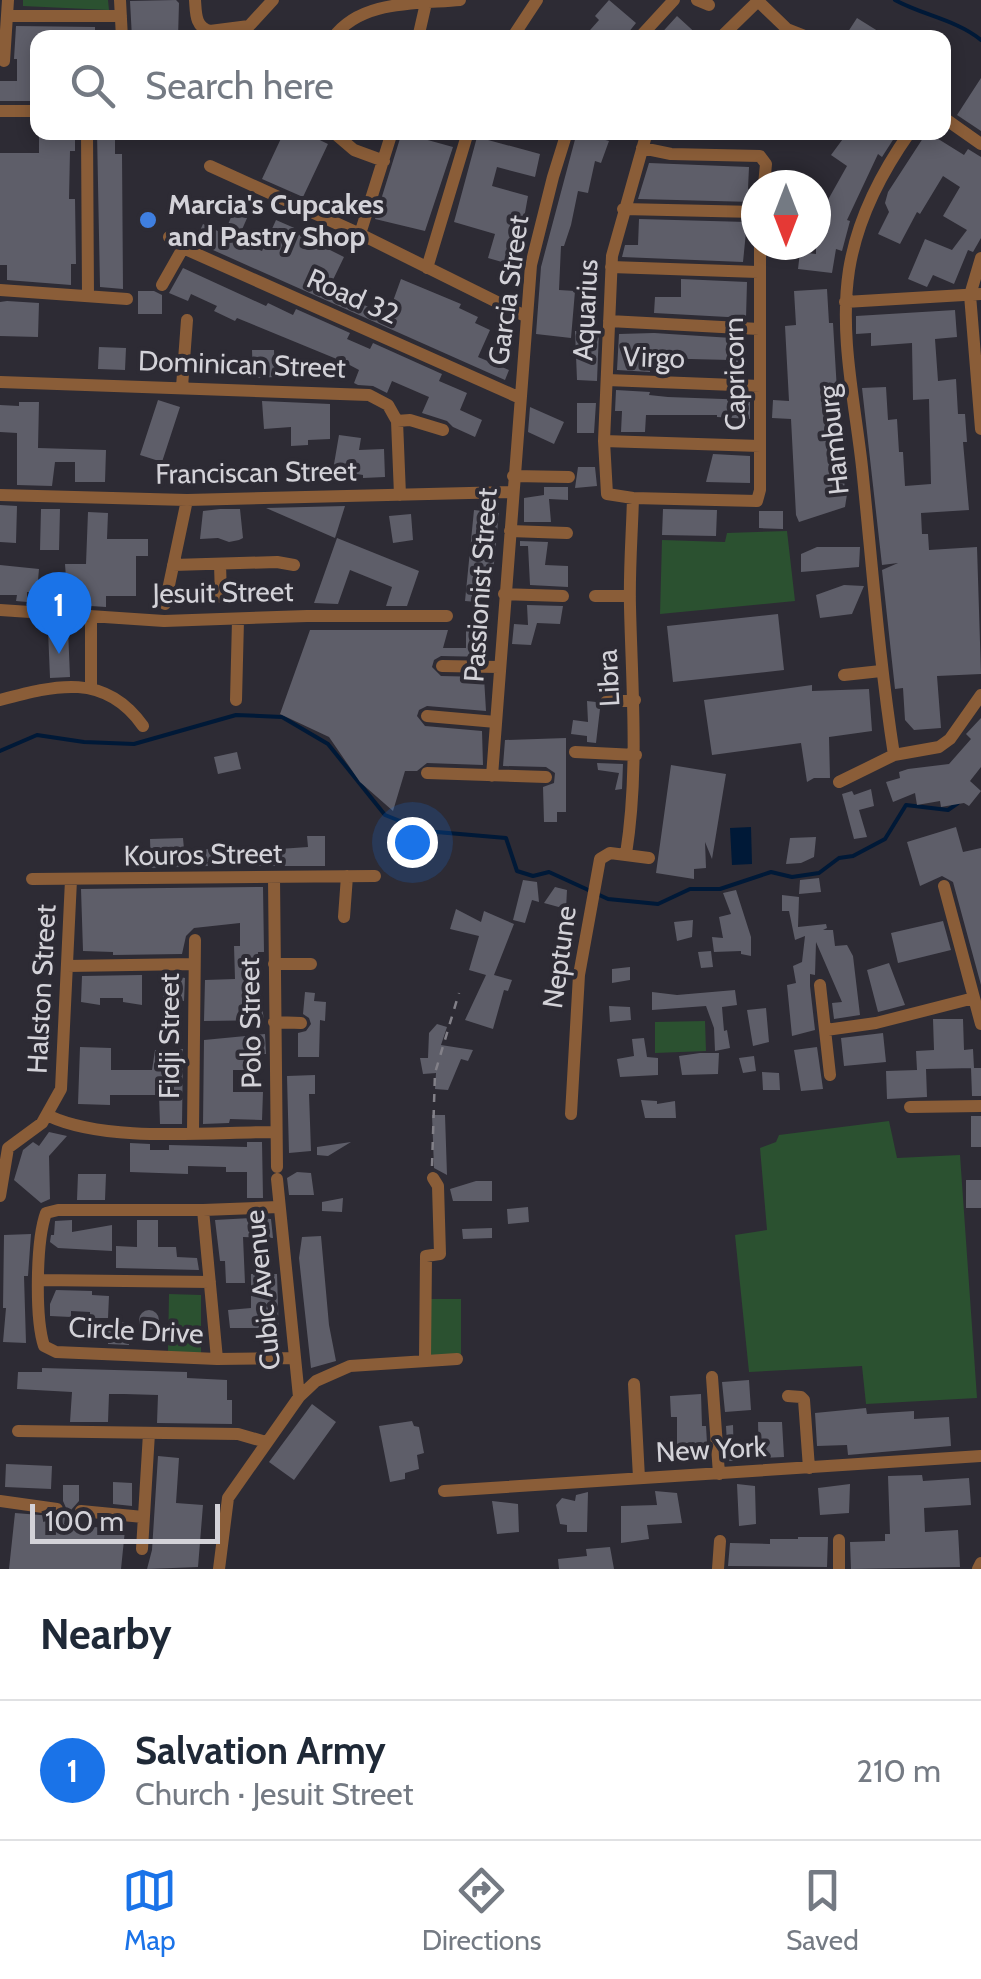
<!DOCTYPE html>
<html lang="en">
<head>
<meta charset="utf-8">
<style>
	:root { --surface:#fff; --page:#f6f6f7; --text:#1f2937; --muted:#747a83; --line:#e0e1e3; --accent:#1a73e8 }
	body { margin:0; font-family:Cabin,sans-serif; background:var(--page); color:var(--text) }
	.compass { position:absolute; left:741px; top:170px; width:90px; height:90px; border-radius:50%; background:var(--surface); box-shadow:0 5px 15px #0003; rotate:180deg }
	.scale { position:absolute; left:30px; bottom:25px; width:190px; box-sizing:border-box; padding-left:10px; border:5px solid #d3d2d8; border-top:0; font-size:28px; line-height:35px; white-space:nowrap; color:#d3d2d8; -webkit-text-stroke:8px #2d2b34; paint-order:stroke }
	.you { position:absolute; left:412px; top:842px; width:35px; height:35px; margin:-25px; border:8px solid #fff; border-radius:50%; background:#1a73e8; box-shadow:0 0 0 15px #1a73e833 }
	.badge { display:grid; place-items:center; width:65px; height:65px; border-radius:50%; background:var(--accent); color:#fff; font-size:32px; font-weight:700 }
	.pin { position:absolute; translate:-50% -82px; filter:drop-shadow(0 2px 5px #0008) }
	.pin::after { content:''; position:absolute; top:52px; width:35px; height:30px; background:inherit; clip-path:polygon(0 0,100% 0,50% 100%) }
	.list { margin:0; padding:0; list-style:none }
	h2 { display:flex; justify-content:space-between; align-items:center; height:130px; margin:0; padding:0 40px; font-size:42px }
	h2 small { font-size:32px; font-weight:400; color:var(--muted) }
	.list li { display:grid; grid-template-columns:65px 1fr auto; gap:30px; align-items:center; box-sizing:border-box; height:140px; padding:0 40px; border-top:2px solid var(--line) }
	.list b { display:block; font-size:38px; white-space:nowrap }
	.list p { margin:0; font-size:32px; white-space:nowrap; color:var(--muted) }
	.list em { font-size:32px; font-style:normal; color:var(--muted) }
	.icon { flex:none; width:55px; height:55px; fill:none; stroke:currentColor; stroke-width:2; stroke-linecap:round; stroke-linejoin:round }
	.map { position:relative; flex:none; width:981px; height:1569px; overflow:hidden }
	.search { position:absolute; background:var(--surface); box-shadow:0 5px 15px #0003; left:30px; right:30px; top:30px; height:110px; display:flex; align-items:center; gap:25px; box-sizing:border-box; padding:0 35px; border-radius:20px; color:var(--muted); font-size:38px }
	.sheet { height:270px; background:var(--surface) }
	nav { display:flex; justify-content:space-around; align-items:center; box-sizing:border-box; height:140px; border-top:2px solid var(--line); background:var(--surface); font-size:28px; color:var(--muted) }
	nav a { display:grid; justify-items:center; gap:5px }
	nav .on { color:var(--accent) }
	.map>svg:first-child { display:block }
	.green { fill:#2b5130 }
	.water { fill:#001937 }
	.lines { fill:none; stroke-linecap:round; stroke-linejoin:round }
	.stream { stroke:#001937; stroke-width:4 }
	.building { fill:#5e5e69 }
	.path { stroke:#828088; stroke-width:2.5; stroke-dasharray:8 8; stroke-linecap:butt }
	.minor { stroke:#8a5d38; stroke-width:12 }
	.shop-dot { fill:#3f7fe0; stroke:#2d2b34; stroke-width:4 }
	.labels { text-anchor:middle; stroke-width:8; stroke-linejoin:round; paint-order:stroke }
	.poi-label { font-size:28px; font-weight:bold; fill:#d3d2d8; stroke:#2d2b34; text-anchor:start }
	.street-label { font-size:28px; fill:#d3d2d8; stroke:#2d2b34 }
</style>
</head>
<body>
<div class="map">
<svg width="981" height="1569" viewBox="0 0 981 1569">
	<rect width="100%" height="100%" fill="#2d2b34"/>
	<!-- green -->
	<path class="green" d="M23,0h85l1,10 -86,-4z
		M787,531l8,70 -135,13 2,-74 63,2 2,-9z
		M705,1021l1,30 -51,2v-31z
		M889,1121l8,37 63,-3 17,243 -111,6 -4,-38 -113,6 -14,-137 32,-5 -7,-82 16,-6 3,-7z
		M169,1294l32,1v58h-33z
		M430,1299h31v59h-31z"/>
	<!-- water -->
	<path class="water" d="M751,827l1,37 -20,1 -2,-37z"/>
	<g class="lines">
		<!-- stream -->
		<path class="stream" d="M895,0c27,15 62,20 86,40
			M0,751l37,-16 47,7 50,2 102,-29 46,2 46,27 57,71 40,16 81,7 11,33 16,5 16,-4 59,27 50,5 32,-15h30l51,-17 21,5 27,-4 20,-15 14,-2 32,-17 21,-34 42,5 10,-7"/>
	</g>
	<!-- building -->
	<path class="building" d="M176,0l3,3 -1,35h-46l-2,-37z
		M609,0l27,23 -12,15h-41l16,-18 -4,-4z
		M677,16l24,22h-44z
		M857,18l32,20h-45z
		M16,26l79,1v11h-57l-2,63h-36v-20h17v-22h-3z
		M981,78v53l-24,-16z
		M39,132h36v19h-5l-1,48h6l1,65h-5v21l-64,-5v-15h-7v-112h39z
		M97,132h18v22h7l1,135 -23,-2z
		M284,132h19l25,12 -25,53 -41,-18z
		M402,132h24l-2,7 29,8 -28,84 -50,-12z
		M577,132l32,9 -8,22 -6,-2 -7,32 -10,-2 -7,34 -7,21h-3l-2,44 16,1 -4,47 -35,-4 5,-67z
		M848,132h50l-16,25 -4,-3 -31,66 3,1 -8,30 -6,-2 -4,24 -34,-4 2,-17 16,2v-41l4,1 27,-48 -16,-11z
		M927,132l37,23 4,-6 13,8v81l-8,14 -5,-2 -14,34 -21,-9 -6,12 -19,-8 17,-40 27,11 15,-20 -24,-14 17,-29 -17,-11 -23,38 -3,-2 -17,32 -22,-10 11,-22 -4,-9 3,-11z
		M477,137l63,17 -5,23 -38,-10 -5,19 36,10 -8,45 -4,-1 -7,24 -21,-6 7,-24 -41,-12z
		M649,163l100,4 -1,22 6,1 -1,12 -115,-3z
		M237,203l14,6 -14,32 25,10 14,-31 23,10 -1,4 46,23 -13,27 35,16 -2,5 24,10 13,-36 60,25 -2,4 19,9 -3,6 15,7 -12,27 31,13 -4,10 -310,-138 8,-18 21,10z
		M639,219l108,3 -4,40 -121,-5 3,-12h13z
		M183,268l83,38 2,-3 25,12 3,-6 54,24 -3,6 23,10 3,-6 69,31 -3,7 28,12 -7,17 22,10 -7,17 -22,-10 -6,-6 -25,-8 7,-16 -37,-16 -5,12 -14,-7 -15,-1 -4,-2 5,-13 -15,-8 -107,-44 -2,3 -21,-10 3,-5 -26,-12 -3,7 -19,-8z
		M681,279l66,3 -1,36 -92,-5 1,-16h26z
		M827,289l2,34h4l8,136 4,29h3l-3,19 -46,15 -3,-7 -5,-96 -19,-1 1,-18 16,1 -4,-75 11,-1 -2,-34z
		M138,291h16l8,4v19h-24z
		M7,301l32,2 -1,34 -38,-1v-34z
		M955,310l2,27 -22,2 3,42 18,-2 2,35h7l2,28h-4l6,68 -48,3 1,21h6l1,16 48,-3 4,127 -44,2 4,52 -27,2 -9,-10 -2,-32 -8,1 -13,-119 16,-7 -16,2 -20,-177 24,-1 2,33 9,-1 2,33h4l2,34 26,-2 -2,-85 -16,1 -1,-57 -41,3v-13l-15,1v-18z
		M575,331h24l-2,50 -20,-1z
		M654,333l78,5v15l12,-2 -4,24h-13l3,-15 -79,-2 -1,14 -33,-2 2,-36z
		M99,347l27,1 -1,22 -27,-1z
		M252,350h22l1,27 -22,1z
		M616,390l34,2 -1,3 19,2 82,3v19l-33,-2v-2h-71l-1,17h-24l1,-21h-7z
		M158,400l22,7 -18,55 -22,-7z
		M262,401l68,3v35l-22,1v5l-17,1v-19l-27,2z
		M19,402h20l-1,46 68,2 -1,32h-30v-20h-20l-3,24 -35,-1v-52l-17,-1v-27l19,1z
		M577,403h19l-2,30h-17z
		M530,407l34,15 -10,22 -26,-12z
		M339,435l22,3 -2,12 25,-1 1,28 -22,1v-3l-30,-5z
		M713,454l37,2v27l-44,-1z
		M578,467h17l2,19 -22,2z
		M544,487h24v13l-19,-1 2,23h-27v-24l20,-3z
		M0,505l17,1 -1,37 -16,-1z
		M345,506l-10,32 -69,-30z
		M41,509h19l-1,41h-19z
		M220,509h20l3,29 -4,2 -10,2 -11,-4 -18,1 3,-28z
		M663,509l54,1 -1,26 -54,-1z
		M474,510l25,3 -9,90 -25,-2z
		M759,511h24v18l-24,-1z
		M88,512l20,1 -1,26h41v17h-12v40h-30v11l-46,-3v-27l6,1 -1,-14h21z
		M411,514l2,26 -20,3 -4,-27z
		M337,538l82,33 -12,35h-21l6,-19 -42,-17 -12,34 -24,-1z
		M520,541l28,1 -3,23 23,1v21l-38,-2 -2,-39h-8z
		M817,547h43l-1,20 -58,5v-18z
		M0,565l39,4 -2,23h-10v10l-11,-1 1,-6h-17z
		M844,585l20,1 -12,28 -32,4 -4,-23z
		M527,605l36,1 -3,18 -23,-1 -6,22 -19,-1 2,-20 14,1z
		M778,614l6,56 -111,12 -6,-56z
		M68,629l2,48 -20,1 -2,-48z
		M310,630h138l-5,18h23v-18h20l3,27 -48,-1 -7,4 -2,7 9,9 43,1 2,34 -59,-5 -8,4 -2,6 8,10 57,5 1,34 -56,-2 -10,8h-12l-12,40 -33,-29 -31,-45 -49,-23z
		M812,685v6l57,-2 3,42 -43,6 1,41h-16l-7,4 -6,-39 -89,12 -8,-55z
		M587,701l9,1 4,7 -4,34 -9,-1v-6l-16,-2 2,-14 15,2z
		M981,718v49l-11,14 11,10 -12,15 -5,-3 -23,4 -1,-6 -23,4 -2,-12 -22,9 -7,-20 14,-4 -1,-6 9,-3 41,-5 22,-25 -5,-5z
		M566,738v74h-9v10h-13l-1,-35 11,-4 1,-10 -9,-6 -43,-1 2,-26z
		M237,752l4,17 -23,5 -4,-17z
		M597,763l26,1 -1,25 -7,1 4,-17 -21,-3z
		M671,765l55,9 -14,85 -7,-17 1,26 -12,1v10l-38,-6z
		M871,789l3,17 -15,4 8,27 -13,2 -12,-45 10,-3 2,4z
		M956,827l7,25 18,-4v137l-28,-103 -11,-6 -22,10 -13,-44z
		M307,836h18v30h-74v-15l57,-4z
		M816,837l-2,20 -13,6 -15,1 4,-26z
		M183,838l1,11 3,2 44,-4v14l-24,1 1,4 -57,2 -1,-29z
		M819,878l2,14 -22,2 1,-14z
		M523,880l14,2 2,20 -7,-2 -7,23 -12,-3z
		M263,887l1,65h-6v28l6,40 -60,1 1,-41 30,-1 -1,-33h6v-23l-46,5 -8,8 -4,18 -69,1v-3l-30,-1 -2,-62z
		M555,887l12,3 -1,19 -22,-6z
		M736,890l15,47v19l-10,-2v-3l-27,1 -2,-15 11,1 -4,-21 12,-3 -8,-21z
		M782,895l17,2 -1,30 28,-3 1,4 -4,2h10l2,16 12,-1 6,11 7,59 -26,4 -2,-16 10,-1 -26,-60 -1,33 -5,-1v12l5,44 -23,6 -5,-51 9,-2 -3,-17 9,-4 3,-26 -10,4 -6,-29h-7z
		M456,909l25,13 3,-11 30,13 -20,51 18,5 -4,11 -4,-1 -11,39 -28,-9 21,-45 -17,-5 10,-34 -29,-7z
		M693,920l-1,17 -15,4 -3,-19z
		M943,921l8,29 -53,13 -7,-30z
		M711,951l2,16 -12,1 -3,-16z
		M889,963l16,42 -27,7 -11,-42z
		M630,967v13l-18,3v-14z
		M163,974h17v3l5,1 -1,23h-21z
		M142,975v30l-19,-3v-4h-23v7l-19,-3 1,-26z
		M735,990l2,15 -15,2 2,24 3,-1 3,18 -15,3 -1,-23 -8,-22 -54,4v-18l25,3z
		M305,992l10,1 -1,8 12,1 -1,19 -5,-1 -1,37h-21v-24l8,-2 5,-7 -2,-6 -6,-4z
		M609,1006l21,1 1,13 -21,2z
		M766,1008l3,34 -16,4 -6,-36z
		M933,1019h30l1,31 9,-1 1,19 -48,1 1,28 -40,2 -1,-28 31,-1 -1,-19 18,-1z
		M437,1024l10,3 -6,18 32,5 -5,11 -7,-2 -13,31 -13,-1 1,-16 -13,1 -3,-16h8l1,-25z
		M883,1033l3,29 -42,4 -3,-28z
		M265,1034l1,20h-5v16h-28v22h30l-1,28 -32,-1 -1,4 -26,1 1,-84z
		M644,1038l3,19 11,1v17l-38,2 -3,-18 17,-3 -2,-17z
		M80,1047l31,1v22h41l3,-20 28,-1 -1,75h-22l-1,-29h-49v10l-32,-1z
		M817,1047l6,42 -22,2 -7,-41z
		M700,1053h19l-1,21 -36,1 -3,-19z
		M754,1056l2,15 -13,2 -4,-15z
		M971,1068h10v28h-9z
		M762,1072l17,1 1,17h-17z
		M315,1075v19h-6l2,57 -22,2 -2,-77z
		M641,1100l16,1v3l18,-3 1,17h-31z
		M432,1115h13l2,60 -13,-7z
		M971,1116h10v31h-10z
		M49,1132l18,4 -18,20 1,43 -9,4 -27,-23 9,-30 10,-8 6,4z
		M247,1142h15l1,56h-16v-26h-21v-5l-38,-1v8l-58,-2v-29l20,1v6h19v-5l78,2z
		M351,1142l-23,14 -11,-1v-8z
		M297,1172l14,1 3,22h-25l-2,-17z
		M78,1174h28l-1,26h-28z
		M966,1180h15v28h-15z
		M476,1181h16v20h-39l-3,-12z
		M343,1198l-1,14 -20,-1v-9z
		M528,1207l1,15 -21,2 -1,-15z
		M251,1218l20,1 2,19 -30,-1 2,46h-19l-1,-22h-5l-5,-41z
		M72,1220v12l40,-7v26l-54,-3 -8,-6 1,-7h3l1,-14z
		M137,1220h21v27h18l1,10 20,1 2,12 -83,-2v-22l21,1z
		M492,1228v10l-29,1 -1,-10z
		M31,1234l-3,42h-4l2,67 -23,-1 3,-34h-3l1,-73z
		M321,1236l8,89 7,36 -25,7 -12,-110 3,-21z
		M251,1274h26l2,63 -10,1 -1,-10h-38l-2,-18 23,-2z
		M56,1290l36,1v4l17,1 -1,22h-18v-6l-19,-1v6l-21,-1v-12z
		M139 1320a10 10 0 1 1 20 0a10 10 0 1 1-20 0Z
		M108,1321l22,2 -1,22 -21,-1z
		M42,1368l145,4v6l40,2v20h5v24l-75,-1 1,-28 -34,-1h-15l-1,28h-38l2,-30 -55,-3 1,-17h24z
		M749,1380l2,30 -26,2 -3,-30z
		M701,1394l1,32h4l2,34h-13v-6h-18v-37h-6l-1,-21z
		M312,1404l24,18 -42,58 -25,-18z
		M866,1408l1,6 47,-3v8l35,-2 2,29 -103,9 -1,-10 -30,1 -2,-33z
		M412,1421l2,5 5,1 5,26 -7,2 2,14 -14,4v6l-15,3 -11,-56z
		M758,1422h24l2,35 -25,1z
		M733,1425l1,36h-6l-2,-35z
		M158,1456l21,2 -3,45 27,2 -5,62 -51,2 5,-19z
		M6,1464l46,2 -1,23 -46,-2z
		M922,1475l1,6 46,-3 2,27 -47,3 1,24 33,-2 2,37 -109,2 -1,-27 35,-1v-7h5l-2,-58z
		M113,1482l19,1v23l-19,-2z
		M737,1484l18,2 1,38 -17,2z
		M850,1484l-1,29 -29,2 -2,-27z
		M63,1485h16v16l-8,9h-4l-4,-9z
		M655,1491l22,2 5,30 -35,2 2,14 -28,4v-37l36,-1z
		M588,1492l-1,40h-20v-7l-7,-1 -4,-19 6,-7 13,3 1,-6z
		M492,1501l26,3 1,28 -22,2z
		M15,1513l50,4 -1,7 61,6 -4,39h-112z
		M798,1537h30l-1,30 -99,-1 2,-23 40,1v-5h28z
		M610,1547l4,22h-55l-1,-10 29,-3 -1,-7z"/>
	<g class="lines">
		<!-- path -->
		<path class="path" d="M432,1166l3,-93 24,-80"/>
		<!-- minor -->
		<path class="minor" d="M120,0l2,38
			M195,0c1,13 0,27 15,31l39,-5 24,-26
			M697,0l12,5
			M758,1l29,28 23,9
			M7,16h114
			M333,38c27,-38 83,-34 127,-38
			M418,38l8,-35
			M512,38l25,-38
			M639,38l35,-38
			M720,38l39,-38
			M4,61l4,-61
			M0,111h38
			M944,118l37,26
			M87,132l1,164
			M333,132l21,18 30,11
			M647,132l-35,124 -8,185 3,53 26,4 124,3 3,-11v-245
			M642,148l29,6 89,2 6,8 -2,21
			M210,166l150,68 167,83
			M623,209l133,3
			M360,234l32,-102
			M169,237l14,11 337,150
			M981,258l-11,37 11,134
			M611,267l147,5
			M427,268l41,-136
			M162,285l21,-37
			M0,290l127,9
			M845,302l136,-8
			M609,321l150,8
			M607,380l153,6
			M0,382l369,13 19,10 9,16 3,74
			M182,387l5,-67
			M397,421l13,-1 33,10
			M604,441l156,5
			M513,476l56,1
			M0,495l187,5 325,-8
			M510,531l57,2
			M220,564l1,33
			M173,565l104,-3 17,3
			M504,594l59,2
			M595,596h35
			M165,604l22,-104
			M0,610l164,11 143,-5h140
			M442,666l57,1
			M844,675l37,-4
			M91,687v-71
			M0,700c56,-15 105,-28 143,26
			M236,700l2,-80
			M606,702l29,-2
			M427,716l69,6
			M575,752l61,3
			M894,755c-15,-96 -22,-192 -32,-288 -7,-64 -23,-132 -13,-197 8,-50 32,-97 61,-138
			M427,773l119,4
			M492,776l39,-511 22,-88 14,-45
			M839,782l55,-27 45,-8 11,-8 31,-44
			M626,854c13,-83 6,-163 4,-247 -1,-36 2,-73 3,-109
			M274,878l3,289
			M32,879l343,-3
			M944,886l37,138
			M344,917l3,-41
			M274,964h37
			M67,966l127,-2
			M820,985l10,90
			M274,1022l27,1
			M826,1030l50,-7 98,-25
			M910,1107l71,-1
			M571,1114l8,-139 21,-116 10,-6 39,5
			M49,1116c58,27 160,16 227,16
			M193,1132l2,-192
			M277,1179l22,218
			M0,1196l8,-48 34,-25 19,-34 10,-209
			M278,1207l-75,3h-145l-12,3c-10,28 -11,105 -2,133l12,6 161,7 76,-1
			M203,1210l14,149
			M40,1280l170,2
			M425,1360l1,-104 14,-2 -2,-68 -5,-8
			M712,1377l7,97
			M634,1384l5,94
			M788,1396l13,1 3,3 5,68
			M18,1431l220,3 28,8
			M444,1491l537,-35
			M0,1501l57,8
			M81,1511l62,6
			M839,1540v29
			M142,1549l7,-116
			M219,1569l9,-71 71,-101 17,-16 34,-15 107,-7
			M718,1569l2,-28
			M978,1569l3,-6"/>
	</g>
	<!-- markers -->
	<circle class="shop-dot" cx="148" cy="220" r="10"/>
	<g class="labels">
		<!-- poi labels -->
		<g class="poi-label">
			<text x="168" y="214">Marcia's Cupcakes<tspan x="168" dy="32">and Pastry Shop</tspan></text>
		</g>
		<!-- street labels -->
		<g class="street-label">
			<text transform="translate(508 290) rotate(-82)" y="10">Garcia Street</text>
			<text transform="translate(353 296) rotate(24)" y="10">Road 32</text>
			<text transform="translate(585 310) rotate(-87)" y="10">Aquarius</text>
			<text transform="translate(654 357) rotate(2)" y="10">Virgo</text>
			<text transform="translate(242 364) rotate(2)" y="10">Dominican Street</text>
			<text transform="translate(734 374) rotate(-91)" y="10">Capricorn</text>
			<text transform="translate(833 440) rotate(-96)" y="10">Hamburg</text>
			<text transform="translate(256 472) rotate(-1)" y="10">Franciscan Street</text>
			<text transform="translate(480 585) rotate(-86)" y="10">Passionist Street</text>
			<text transform="translate(223 592) rotate(-1)" y="10">Jesuit Street</text>
			<text transform="translate(608 678) rotate(-93)" y="10">Libra</text>
			<text transform="translate(203 854) rotate(-1)" y="10">Kouros Street</text>
			<text transform="translate(559 957) rotate(-82)" y="10">Neptune</text>
			<text transform="translate(41 989) rotate(-87)" y="10">Halston Street</text>
			<text transform="translate(250 1023) rotate(-91)" y="10">Polo Street</text>
			<text transform="translate(169 1036) rotate(-90)" y="10">Fidji Street</text>
			<text transform="translate(262 1290) rotate(-96)" y="10">Cubic Avenue</text>
			<text transform="translate(136 1330) rotate(3)" y="10">Circle Drive</text>
			<text transform="translate(711 1449) rotate(-3)" y="10">New York</text>
		</g>
	</g>
</svg>
<svg class="compass" viewBox="-18 -18 36 36"><path d="M0-13l5 13h-10z" fill="#e53935"/><path d="M0 13l5-13h-10z" fill="#747a83"/></svg>
<div class="scale">100 m</div>
<div class="you"></div>
<div class="pin badge" style="left:59px;top:654px">1</div>
<div class="search"><svg class="icon" aria-label="search" viewBox="0 0 24 24"><circle cx="10" cy="10" r="6"/><path d="M15 15l6 6"/></svg>Search here</div>
</div>
<section class="sheet">
<h2>Nearby<small></small></h2>
<ul class="list">
<li><span class="badge">1</span><div><b>Salvation Army</b><p>Church · Jesuit Street</p></div><em>210 m</em></li>
</ul>
</section>
<nav>
<a class="on"><svg class="icon" aria-label="map" viewBox="0 0 24 24"><path d="M3 6l6-2 6 2 6-2v14l-6 2-6-2-6 2zM9 4v14M15 6v14"/></svg>Map</a>
<a><svg class="icon" aria-label="directions" viewBox="0 0 24 24"><path d="M12 3l9 9-9 9-9-9zM9 14v-3h6M13 9l2 2-2 2"/></svg>Directions</a>
<a><svg class="icon" aria-label="saved" viewBox="0 0 24 24"><path d="M7 4h10v16l-5-4-5 4z"/></svg>Saved</a>
</nav>
</body>
</html>
